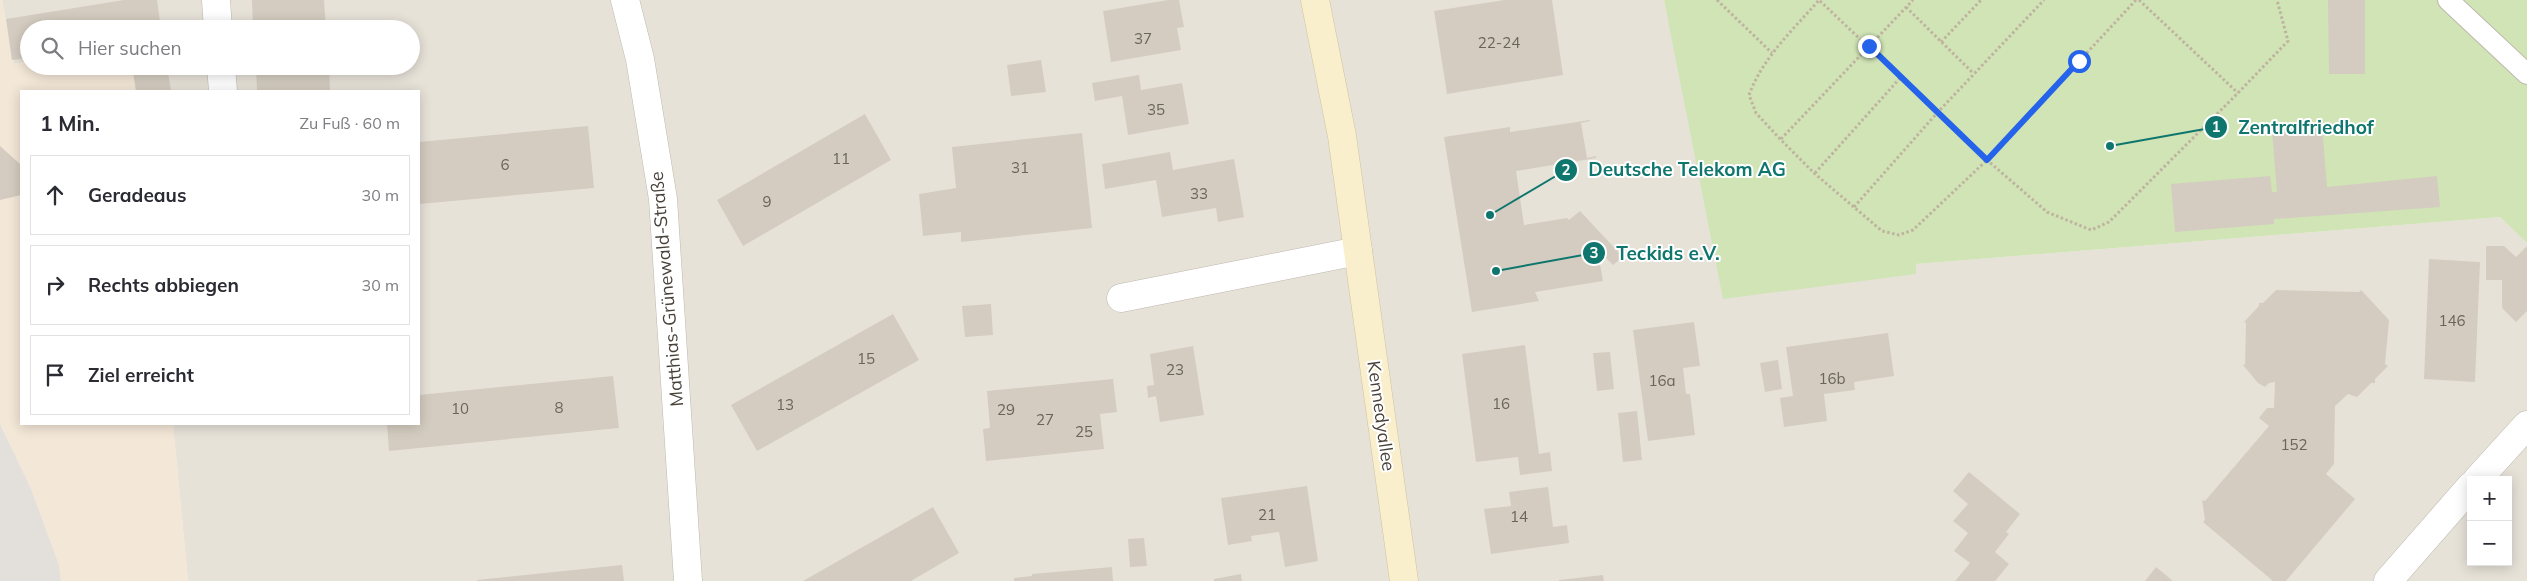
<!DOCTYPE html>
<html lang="de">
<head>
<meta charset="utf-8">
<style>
	:root { --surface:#fff; --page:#f2f2f3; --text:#2b2b33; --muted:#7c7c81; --line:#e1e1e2 }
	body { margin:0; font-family:Mulish,sans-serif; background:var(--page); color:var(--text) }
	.controls { position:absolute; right:15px; bottom:15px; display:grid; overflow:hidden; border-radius:0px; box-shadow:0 2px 12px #0003 }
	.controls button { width:45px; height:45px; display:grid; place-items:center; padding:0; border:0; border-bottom:1px solid var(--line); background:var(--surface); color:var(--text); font:25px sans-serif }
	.stop { position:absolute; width:15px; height:15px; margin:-11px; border:4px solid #2563eb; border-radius:50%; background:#fff }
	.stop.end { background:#2563eb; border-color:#fff; box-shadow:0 1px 5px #0008 }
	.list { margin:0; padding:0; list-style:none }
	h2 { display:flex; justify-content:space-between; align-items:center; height:65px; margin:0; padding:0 20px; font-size:21px }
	h2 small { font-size:16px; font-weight:400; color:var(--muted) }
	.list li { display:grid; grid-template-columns:32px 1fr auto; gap:15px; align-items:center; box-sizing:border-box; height:80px; margin:0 10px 10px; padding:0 10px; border:1px solid var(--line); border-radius:0px }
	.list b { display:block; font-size:19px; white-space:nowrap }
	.list em { font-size:16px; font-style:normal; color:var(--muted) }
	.icon { flex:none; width:28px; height:28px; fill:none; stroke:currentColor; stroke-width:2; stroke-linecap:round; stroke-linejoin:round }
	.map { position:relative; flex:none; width:2527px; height:581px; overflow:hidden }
	.search { position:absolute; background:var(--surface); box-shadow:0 2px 12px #0003; left:20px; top:20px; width:400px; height:55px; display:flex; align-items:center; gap:12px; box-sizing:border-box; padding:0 18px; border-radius:28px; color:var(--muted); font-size:19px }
	.panel { position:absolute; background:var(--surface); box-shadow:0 2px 12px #0003; left:20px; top:90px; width:400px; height:335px; border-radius:0px }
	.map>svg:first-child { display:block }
	.residential { fill:#e7e2d8; fill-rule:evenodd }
	.commercial { fill:#f3e7d7 }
	.industrial { fill:#e3e0db }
	.green { fill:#d0e4b6 }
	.building { fill:#d4ccc0 }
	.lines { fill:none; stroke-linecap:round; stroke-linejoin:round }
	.lane-casing { stroke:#beb8ad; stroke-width:22 }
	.street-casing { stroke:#beb8ad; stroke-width:29 }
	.secondary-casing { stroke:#cfc29d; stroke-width:29 }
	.path { stroke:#bfb39f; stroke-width:3; stroke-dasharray:2.5 2.5; stroke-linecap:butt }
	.lane { stroke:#fff; stroke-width:20 }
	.street { stroke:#fff; stroke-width:28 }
	.secondary { stroke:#faefcd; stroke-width:28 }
	.route { stroke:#2563eb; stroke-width:6 }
	.labels { text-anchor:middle; stroke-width:4; stroke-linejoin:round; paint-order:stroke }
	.number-label { font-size:15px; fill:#6a645b }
	.street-label { font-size:18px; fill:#474139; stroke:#fff }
	.leader { fill:none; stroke:#0f766e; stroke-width:2 }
	.callout-dot { fill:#0f766e; stroke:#fff; stroke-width:2 }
	.mark-label { font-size:15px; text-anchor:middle; font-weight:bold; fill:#fff }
	.callout-label { font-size:19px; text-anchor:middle; font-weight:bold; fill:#0f766e; stroke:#fff; stroke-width:4; stroke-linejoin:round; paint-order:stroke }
</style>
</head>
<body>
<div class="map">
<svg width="2527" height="581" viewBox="0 0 2527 581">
	<rect width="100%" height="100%" fill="#f4f1ea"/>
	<!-- residential -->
	<path class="residential" d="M2,0h1662l16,76 236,198v-10l584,-47 27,26v338h-2339l-15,-157h246v-333h-278l-3,-25h273v-37h-382v32l-15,3zM2471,480h37v82h-37z"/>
	<!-- commercial -->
	<path class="commercial" d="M0,0h2l12,64 15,-3v5h109l3,25h-120v333h152l15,157h-127l-2,-16 -28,-76 -31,-65z"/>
	<!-- industrial -->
	<path class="industrial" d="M0,424l31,65 28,76 2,16h-61z"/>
	<!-- green -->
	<path class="green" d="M1664,0h863v243l-27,-26 -584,47v10l-193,25z"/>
	<!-- building -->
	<path class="building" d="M124,0h33l4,29h-132v29l-17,2 -6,-41z
		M252,0h72l2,29h-73z
		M1168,0h11l5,27 -7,1 4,22 -70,12 -8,-51z
		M1504,0h48l11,75 -116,19 -13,-83z
		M2328,0h37v74h-36z
		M1041,60l5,32 -35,4 -4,-31z
		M132,66h35l4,25h-35z
		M256,66h73l1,25h-73z
		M1139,75l2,15 41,-7 7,41 -61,11 -6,-39 -27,5 -3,-18z
		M865,114l26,46 -148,86 -26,-46z
		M1590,120v1l-9,2 6,35 9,-2v2l-80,13 8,54 43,-7 2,2 11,-9 43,46 -10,8 -13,-13 -2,1 5,28 -68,11 4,9 -67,11 -28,-175 66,-10v5z
		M588,126l6,62 -175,16v-62z
		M2322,127l5,60 110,-11 3,31 -166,12v5l-99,8 -4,-48 99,-8 2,16h5l-5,-61z
		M1082,133l10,95 -131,14v-10l-38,4 -4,-42 37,-6 -4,-41z
		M0,146l21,19v30l-21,5z
		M1170,152l3,18 61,-11 10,58 -26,5 -2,-14 -54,9 -6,-37 -51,9 -3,-25z
		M2486,246h18l12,11 11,-11v65l-11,11 -14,-14v-28h-16z
		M2429,259l51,3 -5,120 -51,-3z
		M2276,290l83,2 2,-2 28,30 -4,44 3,2 -13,13v4h-4l-14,14 -9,-3 -13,12 -1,58 -8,10 29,25 -69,82h-13l-70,-59 2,-2 -3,-20 3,1 64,-75 -10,-8 8,-10h7l1,-26 -6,1 -4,4 -7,-4 -15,-18 2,-1 1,-41 -2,-1 15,-16v-3h4z
		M991,304l2,31 -28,2 -3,-31z
		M893,314l26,46 -162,91 -26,-46z
		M1694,322l6,44 -17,2 3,26h4l5,41 -47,6 -15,-111z
		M1888,333l6,43 -40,6 1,8 -31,4 3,27 -43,6 -4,-29 13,-2 -7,-49z
		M1525,345l14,109 11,-2 2,19 -32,4 -2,-18 -42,5 -14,-108z
		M1193,346l11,69 -44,7 -4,-26 -8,2 -1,-12 7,-1 -4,-31z
		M1610,352l4,37 -17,2 -4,-38z
		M1778,360l4,29 -17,3 -5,-29z
		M613,376l6,52 -230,23 -2,-27h32v-29z
		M1113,379l4,33 -17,2 4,35 -118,12 -3,-32 7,-1 -3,-37z
		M1637,411l5,49 -19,2 -5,-49z
		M1969,472l51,42 -14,18 3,2 -14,18 14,12 -14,17h-40l15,-18 -16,-12 14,-18 -15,-12 15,-17 -15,-13z
		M1307,486l11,75 -33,6 -6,-35 -28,4 1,5 -24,4 -7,-47z
		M1548,487l5,40 14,-2 2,18 -78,11 -7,-45 27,-3 -2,-14z
		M933,507l26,46 -48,28h-108z
		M1144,538l3,28 -17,1 -2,-28z
		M622,565l2,16h-147v-1z
		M1112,567l1,14h-99v-3l18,-2v-2z
		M2156,567l17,14h-28z
		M1241,574l1,7h-28v-2z
		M1603,575l1,6h-45v-1z"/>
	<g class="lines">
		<defs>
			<path id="lane" d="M2448,0l79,74"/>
			<path id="street" d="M216,0l2,29
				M625,0l15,59 23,140 25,382
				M221,66l2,25
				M1121,298l237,-47
				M2477,480l50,-55
				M2388,581l83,-95"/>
			<path id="secondary" d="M1315,0l27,136 62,445"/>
		</defs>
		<!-- lane casing -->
		<use href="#lane" class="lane-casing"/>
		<!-- street casing -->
		<use href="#street" class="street-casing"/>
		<!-- secondary casing -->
		<use href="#secondary" class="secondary-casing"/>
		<!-- path -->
		<path class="path" d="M1717,0l55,53
			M2136,0l-149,160 -74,70 -14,5 -17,-4 -68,-58 -33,-33 -25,-27 -7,-18c14,-38 44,-65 70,-95l168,160 60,52 44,18 18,-8 129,-129 50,-52 -11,-41
			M2139,0l99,93
			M1906,7l67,66
			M1941,42l40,-42
			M1781,139l132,-139
			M1815,173l86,-96
			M1854,207l83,-94 107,-113"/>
		<!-- lane -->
		<use href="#lane" class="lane"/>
		<!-- street -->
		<use href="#street" class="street"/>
		<!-- secondary -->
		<use href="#secondary" class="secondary"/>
	</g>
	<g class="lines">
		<!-- route -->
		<path class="route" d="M1869,46l118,114 92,-99"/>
	</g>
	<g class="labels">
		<!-- number labels -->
		<g class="number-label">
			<text x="1143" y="44">37</text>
			<text x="1499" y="48">22-24</text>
			<text x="1156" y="115">35</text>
			<text x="841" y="164">11</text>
			<text x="505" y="170">6</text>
			<text x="1020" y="173">31</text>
			<text x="1199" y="199">33</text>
			<text x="767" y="207">9</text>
			<text x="2452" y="326">146</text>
			<text x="866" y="364">15</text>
			<text x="1175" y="375">23</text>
			<text x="1832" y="384">16b</text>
			<text x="1662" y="386">16a</text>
			<text x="1501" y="409">16</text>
			<text x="785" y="410">13</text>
			<text x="559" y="413">8</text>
			<text x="460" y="414">10</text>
			<text x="1006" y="415">29</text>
			<text x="1045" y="425">27</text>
			<text x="1084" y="437">25</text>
			<text x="2294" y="450">152</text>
			<text x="1267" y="520">21</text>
			<text x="1519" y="522">14</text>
		</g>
		<!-- street labels -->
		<g class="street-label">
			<text transform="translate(667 289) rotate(-95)" y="6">Matthias-Grünewald-Straße</text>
			<text transform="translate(1381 416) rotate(82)" y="6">Kennedyallee</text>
		</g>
	</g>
	<!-- callouts -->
	<path class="leader" d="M2110 146L2216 127M1490 215L1566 170M1496 271L1594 253"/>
	<g class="callout-dot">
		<circle cx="2110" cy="146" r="5"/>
		<circle cx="1490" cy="215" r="5"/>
		<circle cx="1496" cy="271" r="5"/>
		<circle cx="2216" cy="127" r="12"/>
		<circle cx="1566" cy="170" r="12"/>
		<circle cx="1594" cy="253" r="12"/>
	</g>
	<g class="mark-label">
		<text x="2216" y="132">1</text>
		<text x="1566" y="175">2</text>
		<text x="1594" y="258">3</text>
	</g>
	<g class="callout-label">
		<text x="2306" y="134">Zentralfriedhof</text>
		<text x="1687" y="176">Deutsche Telekom AG</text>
		<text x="1668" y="260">Teckids e.V.</text>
	</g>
</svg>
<div class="controls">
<button>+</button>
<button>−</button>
</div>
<div class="stop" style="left:2079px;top:61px"></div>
<div class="stop end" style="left:1869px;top:46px"></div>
<div class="search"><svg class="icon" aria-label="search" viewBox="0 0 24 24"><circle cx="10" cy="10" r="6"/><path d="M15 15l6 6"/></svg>Hier suchen</div>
<section class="panel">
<h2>1 Min.<small>Zu Fuß · 60 m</small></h2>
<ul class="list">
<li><svg class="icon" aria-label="ahead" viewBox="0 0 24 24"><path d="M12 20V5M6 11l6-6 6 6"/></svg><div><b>Geradeaus</b></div><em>30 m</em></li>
<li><svg class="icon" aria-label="right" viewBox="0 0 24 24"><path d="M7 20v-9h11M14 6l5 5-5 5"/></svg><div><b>Rechts abbiegen</b></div><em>30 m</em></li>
<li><svg class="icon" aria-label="arrive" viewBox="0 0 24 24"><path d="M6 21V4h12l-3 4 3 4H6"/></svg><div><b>Ziel erreicht</b></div></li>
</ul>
</section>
</div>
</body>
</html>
